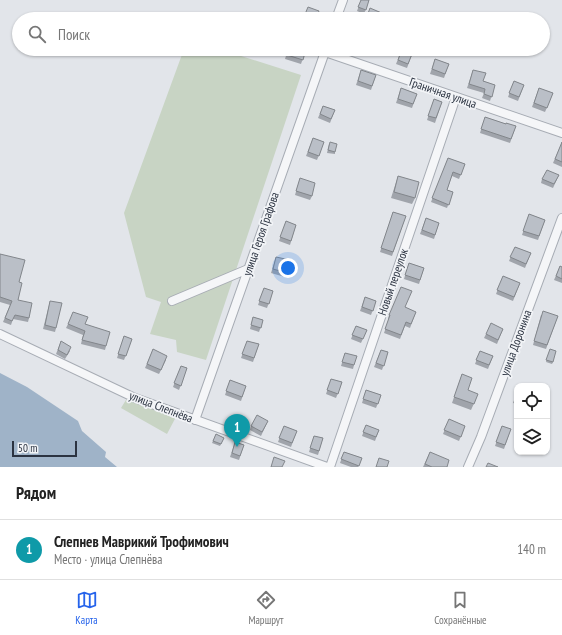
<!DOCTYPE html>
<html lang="ru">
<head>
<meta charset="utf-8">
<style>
	:root { --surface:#fff; --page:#f2f2f2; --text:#222; --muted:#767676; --line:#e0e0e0; --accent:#2563eb }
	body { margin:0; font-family:"PT Sans Narrow",sans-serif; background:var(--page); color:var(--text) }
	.controls { position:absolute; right:12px; bottom:12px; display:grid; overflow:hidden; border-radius:8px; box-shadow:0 1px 3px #0004 }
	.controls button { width:36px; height:36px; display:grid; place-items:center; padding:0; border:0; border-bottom:1px solid var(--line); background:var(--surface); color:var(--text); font:20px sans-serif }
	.scale { position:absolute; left:12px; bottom:10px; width:65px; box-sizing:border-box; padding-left:4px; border:2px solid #2b3341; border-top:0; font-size:11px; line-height:14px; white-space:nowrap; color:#2b3341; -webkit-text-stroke:3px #f2f4f7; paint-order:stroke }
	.you { position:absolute; left:288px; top:268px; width:14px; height:14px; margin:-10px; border:3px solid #fff; border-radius:50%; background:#1a73e8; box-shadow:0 0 0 6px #1a73e833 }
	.badge { display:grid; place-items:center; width:26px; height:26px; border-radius:50%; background:var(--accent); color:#fff; font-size:13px; font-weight:700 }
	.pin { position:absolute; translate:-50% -33px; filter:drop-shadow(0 1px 2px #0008) }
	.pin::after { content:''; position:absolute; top:21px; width:14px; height:12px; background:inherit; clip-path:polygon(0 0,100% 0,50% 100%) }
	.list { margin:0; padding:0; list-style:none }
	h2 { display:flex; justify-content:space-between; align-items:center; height:52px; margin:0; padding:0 16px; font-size:17px }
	h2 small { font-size:13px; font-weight:400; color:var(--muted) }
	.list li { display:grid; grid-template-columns:26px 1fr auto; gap:12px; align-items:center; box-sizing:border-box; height:60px; padding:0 16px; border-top:1px solid var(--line) }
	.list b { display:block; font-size:15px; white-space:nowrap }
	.list p { margin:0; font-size:13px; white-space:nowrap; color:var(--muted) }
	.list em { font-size:13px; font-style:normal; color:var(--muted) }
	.icon { flex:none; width:22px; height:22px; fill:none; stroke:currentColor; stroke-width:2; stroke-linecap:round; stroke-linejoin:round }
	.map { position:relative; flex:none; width:562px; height:467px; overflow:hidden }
	.search { position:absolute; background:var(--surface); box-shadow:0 1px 3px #0004; left:12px; right:12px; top:12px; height:44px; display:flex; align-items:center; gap:10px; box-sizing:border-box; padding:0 14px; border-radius:22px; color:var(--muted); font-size:15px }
	.sheet { height:112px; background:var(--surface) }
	nav { display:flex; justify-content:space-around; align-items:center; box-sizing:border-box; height:56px; border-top:1px solid var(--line); background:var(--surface); font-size:11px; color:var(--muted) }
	nav a { display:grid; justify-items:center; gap:2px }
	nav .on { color:var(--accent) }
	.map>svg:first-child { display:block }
	.green { fill:#c8d4c4 }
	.water { fill:#9fb3c8 }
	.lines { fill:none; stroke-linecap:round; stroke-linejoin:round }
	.street-casing { stroke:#a7acb4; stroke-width:10 }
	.street { stroke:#f5f6f8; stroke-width:8 }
	.wall { fill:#a0a4ab }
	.building { fill:#babfc7; stroke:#82868b }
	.labels { text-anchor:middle; stroke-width:3.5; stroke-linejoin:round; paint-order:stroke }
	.street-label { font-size:12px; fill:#2b3341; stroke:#f2f4f7 }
</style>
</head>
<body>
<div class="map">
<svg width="562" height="467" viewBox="0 0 562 467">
	<rect width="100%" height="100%" fill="#e2e5ea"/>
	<!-- green -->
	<path class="green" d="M184,49h35l82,26 -95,285 -29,-8 -1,-12 -26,-6 11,-32 -15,-5 -22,-84z
		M129,395l48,20 -10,19 -46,-26z"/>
	<!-- water -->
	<path class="water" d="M0,373l27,14 51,34 4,10 24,21 -1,5 12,10h-117z"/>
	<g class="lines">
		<defs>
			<path id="street" d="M336,19l7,-19
				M325,52l237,81
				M172,301l76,-32
				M0,334l135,64 192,69
				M195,420l131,-371
				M330,467l126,-370
				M468,467l13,-30 81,-219"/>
		</defs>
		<!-- street casing -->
		<use href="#street" class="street-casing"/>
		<!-- street -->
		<use href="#street" class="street"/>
	</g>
	<!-- wall -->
	<path class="wall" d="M361,0h8l-5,14 -7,-3z
		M288,49h18l-5,15 -16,-5z
		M402,49h12l-7,19 -11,-4z
		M435,59l14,5 -5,14 -14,-4z
		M361,70l15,5 -5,15 -15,-5z
		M473,70l10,11 12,4 -5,16 -8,-3 2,-5 -17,-5z
		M514,81l10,4 -6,16 -10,-4z
		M401,88l16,6 -5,14 -16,-5z
		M539,88l14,5 -8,19 -13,-5z
		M434,99l8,3 -7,21 -8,-3z
		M323,106l12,4 -5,13 -12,-5z
		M485,117l21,7 10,2 -6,17 -30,-10z
		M313,138l11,4 -7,18 -11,-4z
		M562,142v25l-9,-4z
		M329,144l6,8v2l-8,-1z
		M448,158l17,6 -6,15 -7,-3 -5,14 6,2 -6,16 -16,-6z
		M559,175l-6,13 -12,-5 1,-4z
		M398,176l17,22 -3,6 -21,-6z
		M300,178l12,18 -2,4 -15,-5z
		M393,212l13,4 -14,40 -12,-4z
		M529,214l16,6 -7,20 -16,-5z
		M426,218l13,5 -5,16 -14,-5z
		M286,221l10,4 -6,20 -11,-4z
		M515,247l16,6 -6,15 -16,-7z
		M0,254l19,28 -1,18 11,18 -1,4 -15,-3 -2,6 -8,-3 7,-17 -10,-3z
		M276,257l11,16 -2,4 -14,-4z
		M409,263l15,5 -5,16 -15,-5z
		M560,266l2,1v16l-8,-3z
		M503,276l17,7 -7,18 -17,-7z
		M264,288l9,3 -6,17 -9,-3z
		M365,297l11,4 -5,14 -11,-4z
		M50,301l6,27 -1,4 -12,-3z
		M405,307l11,5 -6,16 -5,-2 -5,13 -16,-6 5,-14h-1l1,-4z
		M541,315l17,1 -12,33 -13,-4z
		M253,317l10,3 -4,12 -9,-3z
		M68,324h17l21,22 -1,4 -24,-6 2,-9 -17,-7z
		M356,326l11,4 -6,13 -10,-4z
		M503,329l-6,15 -13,-6 2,-4z
		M124,336l8,3 -8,21 -7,-2z
		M61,341l9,10 -5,8 -9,-5z
		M247,341l12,3 -6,18 -12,-4z
		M153,349l13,11 -7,14 -14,-6z
		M550,349l3,13 -1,2 -6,-2z
		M381,350l7,2 -6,18 -8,-3z
		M480,351l13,5 -5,13 -13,-5z
		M345,353l9,12 -1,4 -12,-3z
		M181,366l6,2 -8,22 -6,-3z
		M462,374l6,16 8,9 -5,11 -19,-7z
		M331,379l11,3 -6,16 -10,-4z
		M230,380l16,6 -5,15 -16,-6z
		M366,390l15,5 -5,13 -14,-5z
		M517,392v12l-4,-1z
		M449,419l16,7 -6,15 -16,-7z
		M268,421l-7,15 -11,-6 1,-4z
		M366,425l13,5 -4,11 -13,-5z
		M284,426l13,5 -6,16 -13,-5z
		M502,426l9,3 -7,20 -9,-3z
		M216,434l8,4 -4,8 -8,-3z
		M314,436l9,2 -5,17 -9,-3z
		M235,442l9,3 -5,15 -9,-3z
		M344,452l18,6 -4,9h-7l-11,-4z
		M430,452l17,15h-24z"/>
	<!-- building -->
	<path class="building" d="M361,0h8l-3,10 -8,-3z
		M308,7l11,4 -3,8h-13z
		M370,8l14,6 -2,5h-16z
		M289,49h17l-3,11 -16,-5z
		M402,49h12l-6,15 -10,-4z
		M435,59l14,5 -4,10 -13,-5z
		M361,70l15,5 -4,11 -14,-5z
		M473,70l13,3 -3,8 12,4 -3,12 -8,-3 1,-5 -16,-5z
		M514,81l10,4 -5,12 -10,-4z
		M401,88l16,6 -4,10 -15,-5z
		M539,88l14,5 -6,15 -13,-5z
		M434,99l8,3 -6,16 -8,-2z
		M323,106l12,4 -4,9 -11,-5z
		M485,117l21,7v-1l10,3 -5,13 -30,-10z
		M313,138l11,4 -5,14 -11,-4z
		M330,142l7,2 -2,8 -7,-2z
		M562,142v20l-7,-3z
		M448,158l17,6 -4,11 -8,-3 -6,18 6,2 -4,13 -17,-7z
		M547,170l12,5 -5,9 -12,-5z
		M398,176l21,6 -4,16 -21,-6z
		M300,178l15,5 -3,13 -16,-5z
		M393,212l13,4 -13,36 -12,-4z
		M529,214l16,6 -6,16 -16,-5z
		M426,218l13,5 -4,12 -13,-5z
		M286,221l10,4 -5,16 -11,-4z
		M515,247l16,6 -5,11 -16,-7z
		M0,254l25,6 -6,22 3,1 -4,17 14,3 -3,15 -14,-3 -3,6 -7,-3 7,-17 -12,-4z
		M276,257l14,3 -3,13 -14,-4z
		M409,263l15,5 -4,12 -15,-5z
		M560,266l2,1v12l-6,-3z
		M503,276l17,7 -6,14 -17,-7z
		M401,287l11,4 -7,16 11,5 -5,12 -5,-2 -5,13 -16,-6 5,-14h-1z
		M264,288l9,3 -4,13 -10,-3z
		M365,297l11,4 -3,10 -11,-4z
		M50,301l12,2 -6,25 -11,-3z
		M543,311l15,5 -11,29 -13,-4z
		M73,312l15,5 -3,7 25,8 -4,14 -24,-6 3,-9 -17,-7z
		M253,317l10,3 -2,8 -10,-3z
		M491,323l12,6 -5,11 -12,-6z
		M356,326l11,4 -4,9 -11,-4z
		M124,336l8,3 -6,17 -8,-2z
		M61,341l10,6 -4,8 -9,-5z
		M247,341l12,3 -5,14 -12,-4z
		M153,349l14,7 -6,14 -14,-6z
		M550,349l6,2 -3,11 -7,-2z
		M381,350l7,2 -4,14 -8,-3z
		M480,351l13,5 -4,9 -13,-5z
		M345,353l12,3 -3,9 -12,-3z
		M181,366l6,2 -6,18 -7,-3z
		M462,374l10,4 -4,12 10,4 -4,10 -20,-7z
		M331,379l11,3 -4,12 -11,-4z
		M230,380l16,6 -4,11 -16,-6z
		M366,390l15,5 -3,9 -15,-5z
		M517,392v7l-2,-1z
		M257,415l11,6 -6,11 -11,-6z
		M449,419l16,7 -4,11 -17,-7z
		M366,425l13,5 -3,7 -13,-5z
		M284,426l13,5 -5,12 -13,-5z
		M502,426l9,3 -6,16 -9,-3z
		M216,434l8,4 -3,6 -8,-3z
		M314,436l9,2 -4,13 -9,-3z
		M235,442l9,3 -4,11 -8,-3z
		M344,452l18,6 -3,8 -18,-7z
		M430,452l19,8 -2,7h-15l-7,-3z
		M274,457l11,4 -3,6h-11z
		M379,458l10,3 -2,6h-11z
		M488,463l10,4h-12z"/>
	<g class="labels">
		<!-- street labels -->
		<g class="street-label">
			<text transform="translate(443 93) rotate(19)" y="4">Граничная улица</text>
			<text transform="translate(261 234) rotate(-71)" y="4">улица Героя Графова</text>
			<text transform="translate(393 282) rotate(-71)" y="4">Новый переулок</text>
			<text transform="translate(516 343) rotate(-70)" y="4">улица Доронина</text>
			<text transform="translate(161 407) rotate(21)" y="4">улица Слепнёва</text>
		</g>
	</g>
</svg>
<div class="controls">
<button><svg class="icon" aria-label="locate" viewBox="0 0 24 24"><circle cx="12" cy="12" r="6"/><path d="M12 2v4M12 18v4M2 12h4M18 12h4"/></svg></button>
<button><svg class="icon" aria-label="layers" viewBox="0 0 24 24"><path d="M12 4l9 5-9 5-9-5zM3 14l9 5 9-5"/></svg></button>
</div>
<div class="scale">50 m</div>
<div class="you"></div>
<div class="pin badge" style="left:237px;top:447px;background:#0f9aa8">1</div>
<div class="search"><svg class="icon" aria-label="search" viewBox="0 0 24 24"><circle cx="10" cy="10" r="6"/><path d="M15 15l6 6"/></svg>Поиск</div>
</div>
<section class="sheet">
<h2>Рядом<small></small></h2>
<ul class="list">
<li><span class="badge" style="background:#0f9aa8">1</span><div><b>Слепнев Маврикий Трофимович</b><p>Место · улица Слепнёва</p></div><em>140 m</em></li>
</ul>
</section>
<nav>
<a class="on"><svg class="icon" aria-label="map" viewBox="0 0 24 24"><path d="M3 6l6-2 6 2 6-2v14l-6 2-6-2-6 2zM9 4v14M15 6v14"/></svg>Карта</a>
<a><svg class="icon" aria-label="directions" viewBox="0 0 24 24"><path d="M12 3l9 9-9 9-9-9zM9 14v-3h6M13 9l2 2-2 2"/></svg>Маршрут</a>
<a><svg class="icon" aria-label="saved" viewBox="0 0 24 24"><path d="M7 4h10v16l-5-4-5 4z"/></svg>Сохранённые</a>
</nav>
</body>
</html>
